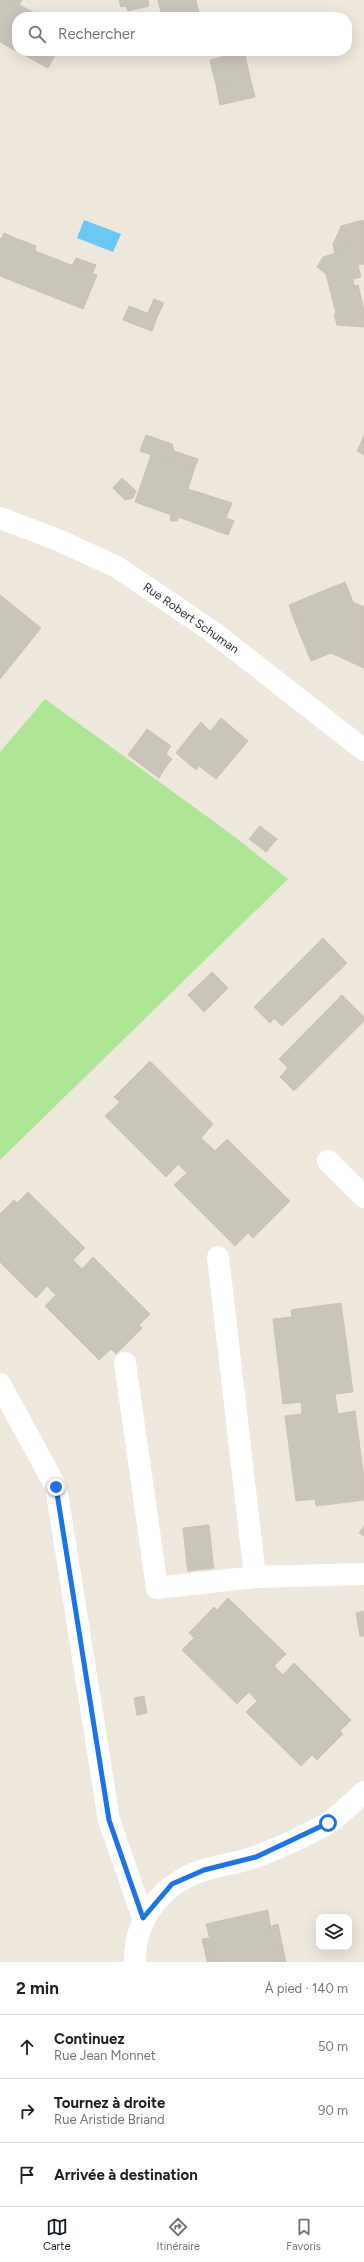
<!DOCTYPE html>
<html lang="fr">
<head>
<meta charset="utf-8">
<style>
	:root { --surface:#fff; --page:#f6f6f6; --text:#202124; --muted:#757577; --line:#e0e0e0; --accent:#111827 }
	body { margin:0; font-family:Figtree,sans-serif; background:var(--page); color:var(--text) }
	.controls { position:absolute; right:12px; bottom:12px; display:grid; overflow:hidden; border-radius:8px; box-shadow:0 4px 16px #0002 }
	.controls button { width:36px; height:36px; display:grid; place-items:center; padding:0; border:0; border-bottom:1px solid var(--line); background:var(--surface); color:var(--text); font:20px sans-serif }
	.stop { position:absolute; width:12px; height:12px; margin:-9px; border:3px solid #1a73e8; border-radius:50%; background:#fff }
	.stop.end { background:#1a73e8; border-color:#fff; box-shadow:0 1px 4px #0008 }
	.list { margin:0; padding:0; list-style:none }
	h2 { display:flex; justify-content:space-between; align-items:center; height:52px; margin:0; padding:0 16px; font-size:17px }
	h2 small { font-size:13px; font-weight:400; color:var(--muted) }
	.list li { display:grid; grid-template-columns:26px 1fr auto; gap:12px; align-items:center; box-sizing:border-box; height:64px; padding:0 16px; border-top:1px solid var(--line) }
	.list b { display:block; font-size:15px; white-space:nowrap }
	.list p { margin:0; font-size:13px; white-space:nowrap; color:var(--muted) }
	.list em { font-size:13px; font-style:normal; color:var(--muted) }
	.icon { flex:none; width:22px; height:22px; fill:none; stroke:currentColor; stroke-width:2; stroke-linecap:round; stroke-linejoin:round }
	.map { position:relative; flex:none; width:364px; height:1962px; overflow:hidden }
	.search { position:absolute; background:var(--surface); box-shadow:0 4px 16px #0002; left:12px; right:12px; top:12px; height:44px; display:flex; align-items:center; gap:10px; box-sizing:border-box; padding:0 14px; border-radius:16px; color:var(--muted); font-size:15px }
	.sheet { height:244px; background:var(--surface) }
	nav { display:flex; justify-content:space-around; align-items:center; box-sizing:border-box; height:56px; border-top:1px solid var(--line); background:var(--surface); font-size:11px; color:var(--muted) }
	nav a { display:grid; justify-items:center; gap:2px }
	nav .on { color:var(--accent) }
	.map>svg:first-child { display:block }
	.green { fill:#ade796 }
	.water { fill:#6ac8f5 }
	.building { fill:#c9c5ba; stroke:#c9c3b5 }
	.lines { fill:none; stroke-linecap:round; stroke-linejoin:round }
	.street { stroke:#fff; stroke-width:22 }
	.route { stroke:#1a73e8; stroke-width:5 }
	.labels { text-anchor:middle; stroke-width:3; stroke-linejoin:round; paint-order:stroke }
	.street-label { font-size:12px; fill:#2b2b2b; stroke:#fff }
</style>
</head>
<body>
<div class="map">
<svg width="364" height="1962" viewBox="0 0 364 1962">
	<rect width="100%" height="100%" fill="#ede7dc"/>
	<!-- green -->
	<path class="green" d="M45,699l186,135 57,45 -288,281v-408z"/>
	<!-- water -->
	<path class="water" d="M84,220l37,14 -8,18 -36,-14z"/>
	<!-- building -->
	<path class="building" d="M0,0h10l32,17h-25v34h40l-9,17 -48,-26z
		M10,0h12l-3,5z
		M119,0h29l1,6 -21,5 -2,-5 -5,1z
		M158,0h38l4,17h-38z
		M244,51l6,26 -34,8 -6,-25z
		M250,77l5,20 -35,8 -4,-20z
		M364,220v6l-22,5 -1,-5z
		M364,226v38l-6,1 3,12 -8,2 1,7 4,-1 6,25v17l-27,-2 -3,-11 2,-1 -10,-39 -9,-7 6,-10 24,-7 -5,-19z
		M341,227l6,23 -12,4 -2,-10z
		M4,233l11,5 -2,5 -11,-5z
		M0,238l13,5 2,-5 21,8 -1,5 62,24 -14,34 -83,-33z
		M76,258l20,7 -4,9 -20,-8z
		M154,299l10,4 -7,14 -9,-4z
		M129,306l28,11 -5,14 -29,-11z
		M146,435l26,9 2,7 24,8 -4,11 -54,-19z
		M364,436v19l-7,-4z
		M151,455l43,15 -6,19 44,14 -6,15 8,3 -6,14 -50,-18 -1,4h-7l1,-6 -36,-13z
		M122,478l14,13 -3,7 -8,2 -12,-12z
		M345,582l8,20 11,5v61l-33,-15 -20,8 -16,-39 18,-7 -7,-17z
		M0,595l41,33 -41,51z
		M306,598l7,17 -18,7 -6,-17z
		M221,718l27,23 -32,38 -17,-13 -3,4 -20,-17 19,-24 10,9z
		M201,722l9,9 -5,7 -10,-9z
		M147,729l24,17 -5,8 6,5 -9,12 -30,-23z
		M133,748l30,23 -4,7 -31,-23z
		M260,826l17,13 -11,13 -17,-13z
		M323,938l24,25 -65,63 -8,-8 -4,5 -16,-16z
		M212,972l16,16 -24,24 -16,-17z
		M342,995l22,22v4l-70,70 -14,-14 8,-9 -9,-9z
		M150,1061l63,63 -12,14 14,13 12,-12 63,62 -37,37 -5,-5 -13,13 -61,-61 13,-12 -9,-9 -12,13 -61,-61 15,-14 -6,-5z
		M28,1192l57,56 -12,12 9,9 11,-12 57,57 -11,11 3,3 -26,26 -5,-5 -12,11 -54,-54 11,-11 -9,-9 -11,12 -36,-36v-48l14,-14 3,3z
		M341,1303l12,89 -18,2 3,20 17,-3 9,67v22l-48,6 -1,-7 -19,2 -11,-85 17,-2 -1,-12 -18,2 -10,-85 19,-2 -1,-7z
		M209,1525l4,37 -26,3 -4,-37z
		M364,1526v10l-5,-3z
		M213,1562l1,6 -26,3 -1,-6z
		M228,1598l58,56 -12,12 9,9 11,-12 57,57 -11,11 3,3 -26,26 -5,-5 -11,11 -55,-54 11,-11 -8,-9 -12,12 -55,-54 12,-12 -5,-5 25,-26 3,3z
		M364,1611v25h-4l-4,-23z
		M144,1696l3,17 -10,2 -3,-17z
		M268,1910l8,52h-60l-10,-38z
		M278,1924l4,20 -9,2 -4,-19z
		M209,1938l3,1 3,19 -8,2 -5,-21z
		M282,1944l4,18h-10l-3,-16z
		M215,1958l1,4h-9v-2z"/>
	<g class="lines">
		<!-- street -->
		<path class="street" d="M0,518l58,22 59,27 96,65 151,118
			M328,1161l36,36
			M218,1257l37,320 109,-3
			M125,1363l32,225 98,-11
			M0,1384l56,103 53,333 34,98
			M135,1962c-1,-44 28,-79 69,-92 18,-6 37,-7 54,-14 23,-9 47,-20 69,-32 13,-8 25,-22 37,-32"/>
	</g>
	<g class="lines">
		<!-- route -->
		<path class="route" d="M56,1487l53,333 34,98 29,-34 32,-14 52,-13 72,-34"/>
	</g>
	<g class="labels">
		<!-- street labels -->
		<g class="street-label">
			<text transform="translate(191 618) rotate(35)" y="4">Rue Robert Schuman</text>
		</g>
	</g>
</svg>
<div class="controls">
<button><svg class="icon" aria-label="layers" viewBox="0 0 24 24"><path d="M12 4l9 5-9 5-9-5zM3 14l9 5 9-5"/></svg></button>
</div>
<div class="stop" style="left:328px;top:1823px"></div>
<div class="stop end" style="left:56px;top:1487px"></div>
<div class="search"><svg class="icon" aria-label="search" viewBox="0 0 24 24"><circle cx="10" cy="10" r="6"/><path d="M15 15l6 6"/></svg>Rechercher</div>
</div>
<section class="sheet">
<h2>2 min<small>À pied · 140 m</small></h2>
<ul class="list">
<li><svg class="icon" aria-label="ahead" viewBox="0 0 24 24"><path d="M12 20V5M6 11l6-6 6 6"/></svg><div><b>Continuez</b><p>Rue Jean Monnet</p></div><em>50 m</em></li>
<li><svg class="icon" aria-label="right" viewBox="0 0 24 24"><path d="M7 20v-9h11M14 6l5 5-5 5"/></svg><div><b>Tournez à droite</b><p>Rue Aristide Briand</p></div><em>90 m</em></li>
<li><svg class="icon" aria-label="arrive" viewBox="0 0 24 24"><path d="M6 21V4h12l-3 4 3 4H6"/></svg><div><b>Arrivée à destination</b></div></li>
</ul>
</section>
<nav>
<a class="on"><svg class="icon" aria-label="map" viewBox="0 0 24 24"><path d="M3 6l6-2 6 2 6-2v14l-6 2-6-2-6 2zM9 4v14M15 6v14"/></svg>Carte</a>
<a><svg class="icon" aria-label="directions" viewBox="0 0 24 24"><path d="M12 3l9 9-9 9-9-9zM9 14v-3h6M13 9l2 2-2 2"/></svg>Itinéraire</a>
<a><svg class="icon" aria-label="saved" viewBox="0 0 24 24"><path d="M7 4h10v16l-5-4-5 4z"/></svg>Favoris</a>
</nav>
</body>
</html>
